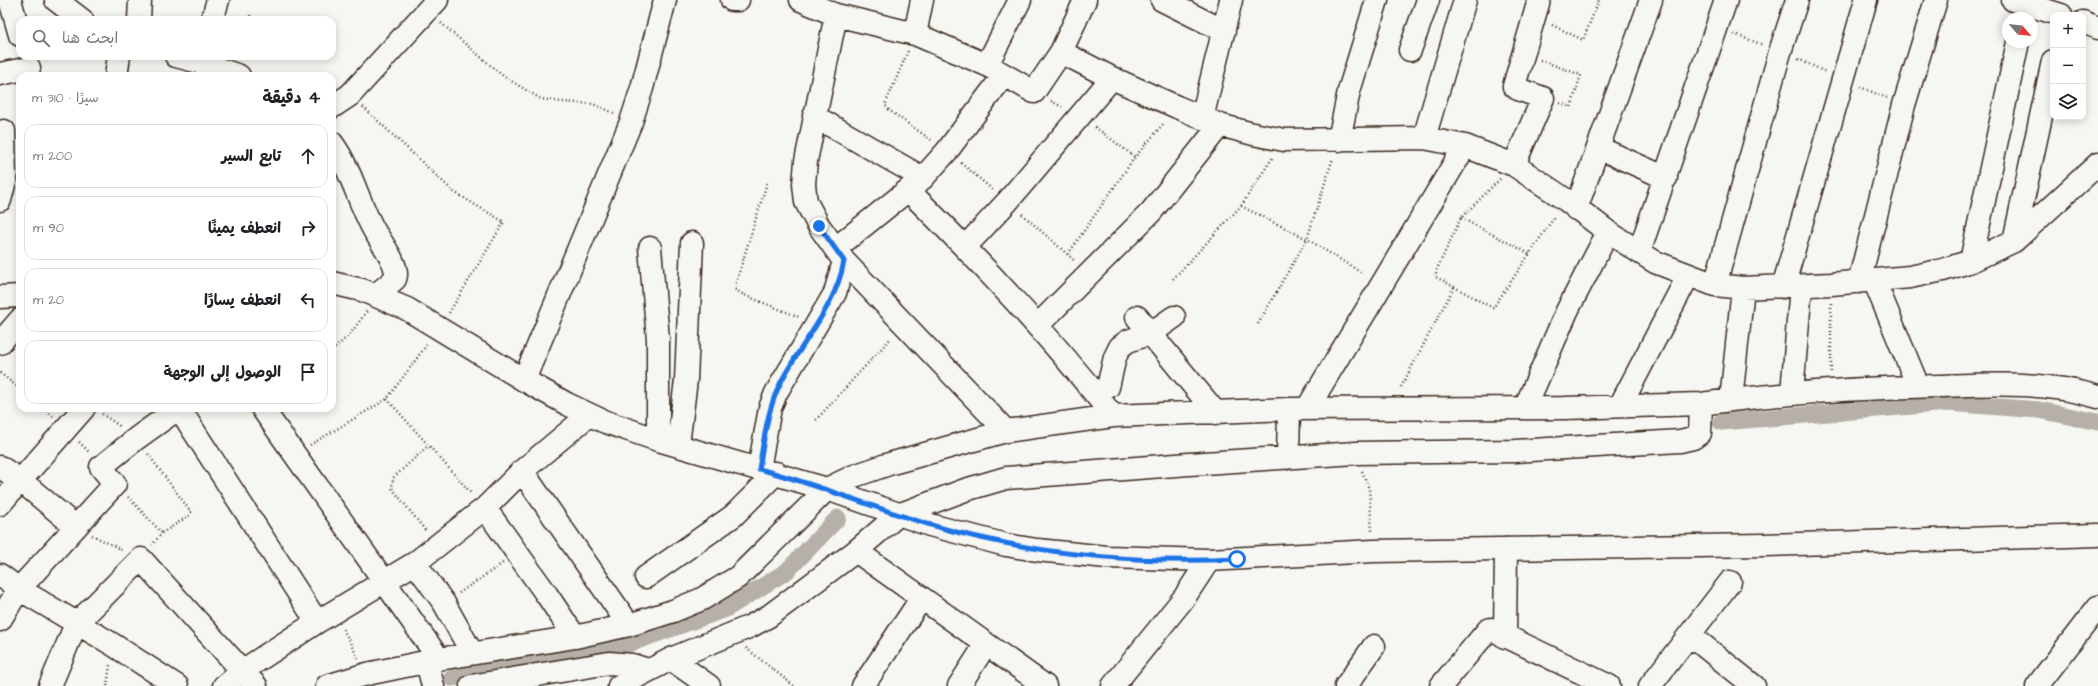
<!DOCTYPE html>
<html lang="ar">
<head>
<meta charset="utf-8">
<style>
	:root { --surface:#fff; --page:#f6f6f6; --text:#202124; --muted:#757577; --line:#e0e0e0 }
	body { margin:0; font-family:"Architects Daughter","Playpen Sans Arabic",sans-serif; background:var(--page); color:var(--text); direction:rtl }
	.controls { position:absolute; right:12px; top:12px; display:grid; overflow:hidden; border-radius:8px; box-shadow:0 2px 10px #0003 }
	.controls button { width:36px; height:36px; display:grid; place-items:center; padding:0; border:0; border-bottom:1px solid var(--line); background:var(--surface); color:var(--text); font:20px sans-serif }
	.compass { position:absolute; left:2002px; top:12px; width:36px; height:36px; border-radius:50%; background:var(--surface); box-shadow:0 2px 10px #0003; rotate:118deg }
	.stop { position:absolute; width:12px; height:12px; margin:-9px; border:3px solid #1a73e8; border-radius:50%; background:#fff }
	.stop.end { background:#1a73e8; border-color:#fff; box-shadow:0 1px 4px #0008 }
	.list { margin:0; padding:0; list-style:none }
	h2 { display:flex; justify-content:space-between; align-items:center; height:52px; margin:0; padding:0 16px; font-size:17px }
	h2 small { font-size:13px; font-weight:400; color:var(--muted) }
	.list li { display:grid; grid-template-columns:26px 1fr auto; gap:12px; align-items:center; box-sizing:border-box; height:64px; margin:0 8px 8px; padding:0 8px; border:1px solid var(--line); border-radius:12px }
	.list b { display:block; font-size:15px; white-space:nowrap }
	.list em { font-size:13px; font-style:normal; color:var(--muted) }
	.icon { flex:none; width:22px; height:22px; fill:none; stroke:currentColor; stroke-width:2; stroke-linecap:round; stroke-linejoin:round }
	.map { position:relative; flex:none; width:2098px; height:686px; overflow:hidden; direction:ltr }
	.search { position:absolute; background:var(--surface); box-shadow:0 2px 10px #0003; left:16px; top:16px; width:320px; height:44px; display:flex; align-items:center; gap:10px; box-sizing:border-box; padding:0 14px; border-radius:12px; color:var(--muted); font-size:15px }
	.panel { position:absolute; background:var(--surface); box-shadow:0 2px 10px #0003; left:16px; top:72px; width:320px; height:340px; border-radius:12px; direction:rtl }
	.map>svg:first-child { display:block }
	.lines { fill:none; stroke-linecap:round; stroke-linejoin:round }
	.canal { stroke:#b6b0a9; stroke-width:17 }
	.minor-casing { stroke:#3b2a1e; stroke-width:25 }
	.major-casing { stroke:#3b2a1e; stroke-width:25 }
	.path { stroke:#3b2a1e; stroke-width:2.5; stroke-dasharray:1 3; stroke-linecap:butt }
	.minor { stroke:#f6f6f2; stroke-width:22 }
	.major { stroke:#f6f6f2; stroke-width:22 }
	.route { stroke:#1a73e8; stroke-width:5 }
</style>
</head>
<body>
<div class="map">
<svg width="2098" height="686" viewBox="0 0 2098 686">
	<rect width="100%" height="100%" fill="#f6f6f2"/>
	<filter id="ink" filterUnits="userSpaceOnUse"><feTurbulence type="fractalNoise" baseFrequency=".025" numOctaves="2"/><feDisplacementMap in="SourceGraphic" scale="8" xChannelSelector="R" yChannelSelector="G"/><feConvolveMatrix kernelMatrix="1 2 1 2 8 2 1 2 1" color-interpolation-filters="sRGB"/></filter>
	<g filter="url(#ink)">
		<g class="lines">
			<!-- canal -->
			<path class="canal" d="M1721,422l227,-19 91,7 59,12
				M452,678l168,-31 106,-38 61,-38 51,-53"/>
			<defs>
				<path id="minor" d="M10,0l10,35
					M56,0l26,20
					M732,0h6
					M801,0l35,15 79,19 72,31 47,27 27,-40
					M1085,0l-24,52 51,26 65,29 43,18 33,9 31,6 140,-2 41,8 49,19 52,35 42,32 47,30 60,23 28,3 88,-4 79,-7 33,-7 28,-9 43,-20 84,-77
					M1162,0l62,31
					M2013,0l48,15
					M836,15l-30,146 -2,23 2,18 13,24 25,35 162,170
					M139,20l1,-20
					M212,20l6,-20
					M2083,22l15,6
					M915,34l7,-34
					M1410,50l18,-50
					M176,56l23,6 40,14
					M987,65l33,-65
					M0,74l29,-6
					M116,76l3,-20
					M332,107l18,-12 87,-95
					M814,116l109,62
					M1202,118l29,-118
					M1424,138l41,-138
					M1339,140l10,-49 28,-91
					M332,143c20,27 26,60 43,89 6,10 26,36 20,47l-19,16
					M1599,148l67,30
					M1514,165l29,-67 -25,-9 -4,-3 25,-86
					M908,190c73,72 142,146 205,226
					M0,200l5,-19 -1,-50
					M1576,209l75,-209
					M2014,241l39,-180
					M965,247l42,-45 105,-124
					M650,248l8,91v101
					M836,248l87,-70 24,-27 57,-76
					M1639,252l87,-252
					M1971,261l47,-219
					M1874,280l44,106
					M1859,282l45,-177 32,-105
					M1715,285l65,-233 17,-52
					M1783,287l83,-287
					M1137,317l79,96
					M1038,325l113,-113 69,-87
					M0,343l20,-23
					M524,380l107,-258 11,-34 23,-88
					M1108,387l7,-30 5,-10 8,-6 23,-8 23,-16
					M1792,393l9,-107
					M1731,400l12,-112
					M1620,406l68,-130
					M179,408l138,214
					M262,408l177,251
					M1525,408l42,-97 41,-79
					M1307,409l158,-263
					M678,445l8,-65 6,-137
					M1288,458l1,-49
					M0,467l20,13 56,47
					M759,469l11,-61 6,-15 59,-100 9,-32
					M522,471l107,154
					M0,504l84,-96
					M485,508l62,87 28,42
					M856,551l189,135
					M415,563l29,40 28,50
					M0,575l19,14 93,55 65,42
					M646,577l87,-61 43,-43
					M0,620l19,-31 96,-105 -14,-17 36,-29 42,-30
					M1690,635l64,51
					M1505,637l1,-88
					M671,659l38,27
					M427,662l6,24
					M50,686l26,-62 65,-65 115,127
					M224,686l18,-15 75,-49 98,-59 70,-55 37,-37 67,-56
					M327,686l40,-12 72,-15 136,-22 54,-12 44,-14 29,-12 36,-22 89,-88 27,-13 35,-12 117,-33 107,-15 176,-7 276,-1 136,-4
					M471,686l138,-23 23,2 16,5
					M619,686l52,-27 80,-33 18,-10 87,-65 42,-36 67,-25 41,-12 183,-14 167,-11 159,-2 165,-10 13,-3 7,-5 1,-29c79,-11 158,-16 238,-18 53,-2 107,-5 159,11
					M863,686l58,-87
					M959,686l27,-42
					M1113,686l71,-88 25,-38
					M1346,686l28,-40
					M1441,686l47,-56 3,-1 118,57
					M1650,686l80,-104
					M2037,686l61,-79"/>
				<path id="major" d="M332,283l30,7 45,19 117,71 43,24 36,17 55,19 169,49 103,36 76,20 31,5 70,7 102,3 164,-9 391,-6 334,-10
					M0,297l20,-1"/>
			</defs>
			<!-- minor casing -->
			<use href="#minor" class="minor-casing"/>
			<!-- major casing -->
			<use href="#major" class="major-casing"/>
			<!-- path -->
			<path class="path" d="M249,20l2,-7
				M441,23l62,53 38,23 21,3 31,2 21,9
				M1552,25l31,15 16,-40
				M1734,34l29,11
				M908,51l-23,54 4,5 42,30
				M1798,59l28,13
				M1540,60l41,15 -10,32 -11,-4
				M1860,87l27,11
				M1051,101l11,6
				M363,107l91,85 50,30 -55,91
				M1095,127l40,30
				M961,163l32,27
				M1500,179l-39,39 -25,53v6l57,31 62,-92
				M767,183l-33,106 10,6 55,22
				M1241,206l66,33 55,34
				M1022,214l53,47
				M1461,218l69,36
				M1068,254l67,-97 29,-34
				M1173,279l68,-73 32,-49
				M1258,324l49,-85 26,-81
				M332,351l19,-18 16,-22
				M1831,372v-69
				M0,373l20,16
				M1401,387l53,-100
				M387,399l85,95
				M43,408l10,8
				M102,414l19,13
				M816,420l75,-82
				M79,442l11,11
				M310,445l77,-46 41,-56
				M148,454l43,58 -1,3 -28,18 -10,12
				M1362,471l7,18 3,43
				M128,497l34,36
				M425,530l-33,-42 1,-10 35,-32
				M92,535l32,16
				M459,593l44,-30
				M343,629l15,29
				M746,648l48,38
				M107,686l3,-21"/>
			<!-- minor -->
			<use href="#minor" class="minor"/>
			<!-- major -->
			<use href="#major" class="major"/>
		</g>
	</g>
	<g class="lines" filter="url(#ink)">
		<!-- route -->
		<path class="route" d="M819,226l25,35c-8,46 -42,80 -63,121 -14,27 -17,58 -22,87 58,15 114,39 172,56 99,29 203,39 306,34"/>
	</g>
</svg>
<div class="controls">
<button>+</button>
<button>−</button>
<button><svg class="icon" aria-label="layers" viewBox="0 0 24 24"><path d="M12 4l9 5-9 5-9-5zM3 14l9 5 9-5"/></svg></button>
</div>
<svg class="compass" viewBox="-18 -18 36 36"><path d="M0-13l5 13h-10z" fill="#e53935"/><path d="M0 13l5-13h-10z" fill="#757577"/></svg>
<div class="stop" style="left:1237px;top:559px"></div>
<div class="stop end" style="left:819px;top:226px"></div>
<div class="search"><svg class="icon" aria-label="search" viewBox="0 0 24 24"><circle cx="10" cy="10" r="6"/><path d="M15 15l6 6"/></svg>ابحث هنا</div>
<section class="panel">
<h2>4 دقيقة<small>سيرًا · 310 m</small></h2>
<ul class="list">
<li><svg class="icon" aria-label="ahead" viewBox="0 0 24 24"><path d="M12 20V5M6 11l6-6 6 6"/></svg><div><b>تابع السير</b></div><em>200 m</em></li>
<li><svg class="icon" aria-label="right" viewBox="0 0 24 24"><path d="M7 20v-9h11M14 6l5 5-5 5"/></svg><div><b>انعطف يمينًا</b></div><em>90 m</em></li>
<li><svg class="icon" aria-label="left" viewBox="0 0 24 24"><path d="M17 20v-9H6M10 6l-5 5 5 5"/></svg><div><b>انعطف يسارًا</b></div><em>20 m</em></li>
<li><svg class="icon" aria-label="arrive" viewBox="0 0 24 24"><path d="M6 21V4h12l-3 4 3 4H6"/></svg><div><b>الوصول إلى الوجهة</b></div></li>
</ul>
</section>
</div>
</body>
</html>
